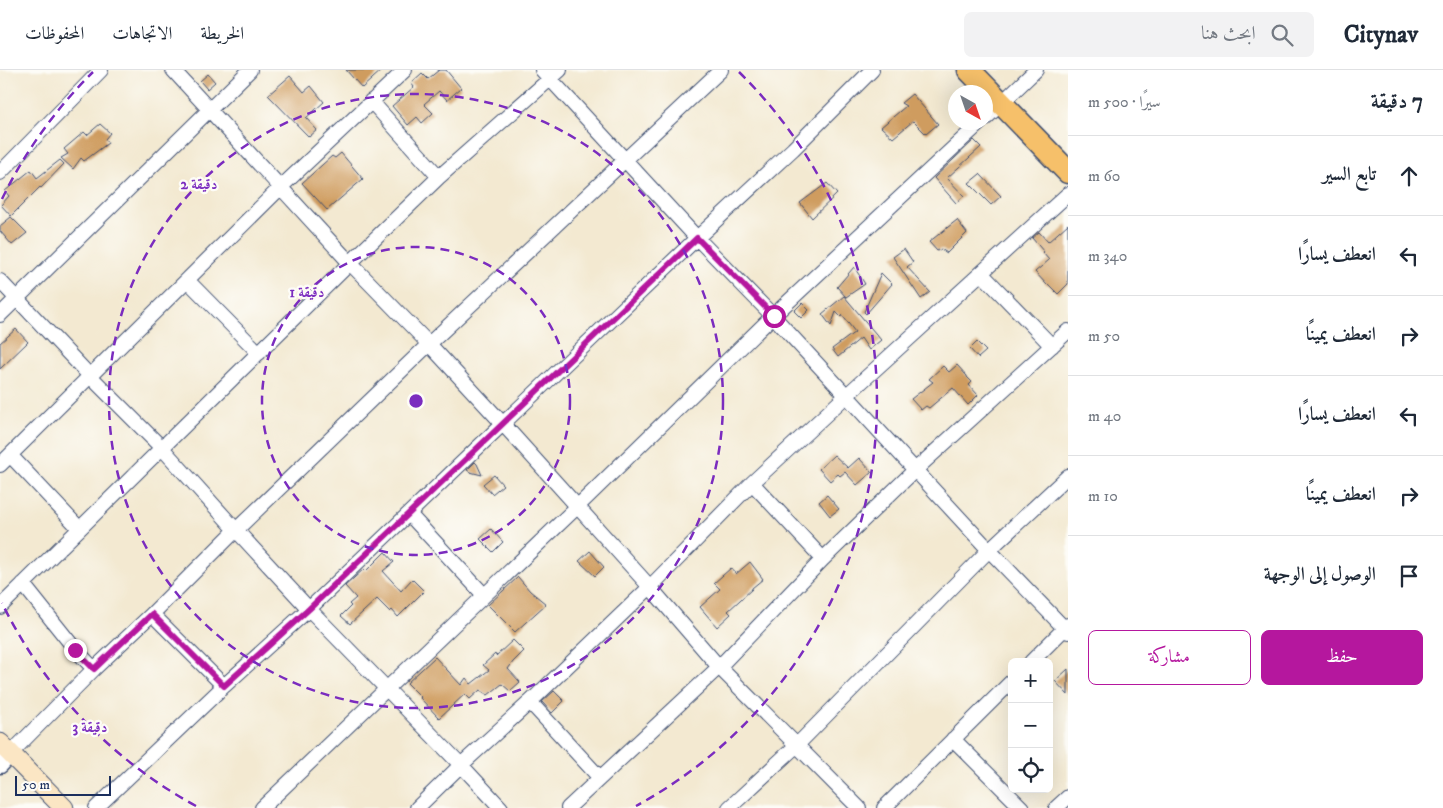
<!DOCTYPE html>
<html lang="ar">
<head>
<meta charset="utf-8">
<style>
	:root { --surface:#fff; --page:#f2f2f3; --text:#1f2937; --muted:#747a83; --line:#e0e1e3; --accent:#b5179e }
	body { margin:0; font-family:"IM FELL DW Pica",Amiri,serif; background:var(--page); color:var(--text); direction:rtl }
	.controls { position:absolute; right:15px; bottom:15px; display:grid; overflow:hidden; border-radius:8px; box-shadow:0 5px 20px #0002 }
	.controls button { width:45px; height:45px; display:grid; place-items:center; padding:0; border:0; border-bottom:1px solid var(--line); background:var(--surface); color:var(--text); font:25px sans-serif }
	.compass { position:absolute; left:948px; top:15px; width:45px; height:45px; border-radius:50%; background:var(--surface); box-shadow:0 5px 20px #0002; rotate:140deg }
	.scale { position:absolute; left:15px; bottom:12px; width:96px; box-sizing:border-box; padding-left:5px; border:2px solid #1b2f5e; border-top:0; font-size:14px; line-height:18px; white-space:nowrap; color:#1b2f5e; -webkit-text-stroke:4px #fdfcf7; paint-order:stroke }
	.stop { position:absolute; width:15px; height:15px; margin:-11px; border:4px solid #b5179e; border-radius:50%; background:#fff }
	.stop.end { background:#b5179e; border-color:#fff; box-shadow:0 1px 5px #0008 }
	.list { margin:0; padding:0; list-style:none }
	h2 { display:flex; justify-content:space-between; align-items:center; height:65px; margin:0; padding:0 20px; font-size:21px }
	h2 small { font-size:16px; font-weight:400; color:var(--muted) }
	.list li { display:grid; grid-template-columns:32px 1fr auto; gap:15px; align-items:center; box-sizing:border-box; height:80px; padding:0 20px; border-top:1px solid var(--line) }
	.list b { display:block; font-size:19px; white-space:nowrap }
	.list em { font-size:16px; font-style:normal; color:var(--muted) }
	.actions { display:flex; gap:10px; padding:15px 20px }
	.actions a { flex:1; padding:11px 0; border:1px solid var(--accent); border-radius:8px; text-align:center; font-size:18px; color:var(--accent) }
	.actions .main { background:var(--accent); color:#fff }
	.icon { flex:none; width:28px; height:28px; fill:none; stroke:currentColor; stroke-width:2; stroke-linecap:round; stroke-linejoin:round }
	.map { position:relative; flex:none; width:1068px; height:738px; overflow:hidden; direction:ltr }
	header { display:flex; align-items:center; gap:30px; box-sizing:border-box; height:70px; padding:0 25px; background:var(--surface); border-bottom:1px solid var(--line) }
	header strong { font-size:24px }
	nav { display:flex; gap:28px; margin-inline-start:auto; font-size:18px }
	.search { width:350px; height:45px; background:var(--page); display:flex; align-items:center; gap:12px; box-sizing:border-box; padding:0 18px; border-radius:8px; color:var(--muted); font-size:19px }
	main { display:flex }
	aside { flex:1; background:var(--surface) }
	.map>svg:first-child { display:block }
	.building { fill:#cf9c5e }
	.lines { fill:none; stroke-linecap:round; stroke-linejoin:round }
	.minor-casing { stroke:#3b4b6f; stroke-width:16 }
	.tertiary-casing { stroke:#3b4b6f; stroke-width:19 }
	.secondary-casing { stroke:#3b4b6f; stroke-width:21 }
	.trunk-casing { stroke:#3b4b6f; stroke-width:25 }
	.minor { stroke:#fff; stroke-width:14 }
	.tertiary { stroke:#fff; stroke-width:16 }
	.secondary { stroke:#fbe6c4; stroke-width:19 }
	.trunk { stroke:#f6c06b; stroke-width:22 }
	.route { stroke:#b5179e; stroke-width:6 }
	.ring { fill:none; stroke:#7b2cbf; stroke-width:2.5; stroke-dasharray:9 6 }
	.centre { fill:#7b2cbf; stroke:#fdfcf7; stroke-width:2.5 }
	.ring-label { font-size:15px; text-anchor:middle; font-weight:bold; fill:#7b2cbf; stroke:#fdfcf7; stroke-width:4.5; stroke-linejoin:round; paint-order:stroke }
</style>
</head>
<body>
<header>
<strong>Citynav</strong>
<div class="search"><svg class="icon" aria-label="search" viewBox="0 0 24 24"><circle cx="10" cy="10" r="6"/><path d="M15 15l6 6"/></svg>ابحث هنا</div>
<nav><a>الخريطة</a><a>الاتجاهات</a><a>المحفوظات</a></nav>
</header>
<main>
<aside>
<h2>7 دقيقة<small>سيرًا · 500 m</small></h2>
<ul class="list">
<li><svg class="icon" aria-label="ahead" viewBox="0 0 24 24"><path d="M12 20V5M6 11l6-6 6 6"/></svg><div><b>تابع السير</b></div><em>60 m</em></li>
<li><svg class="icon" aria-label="left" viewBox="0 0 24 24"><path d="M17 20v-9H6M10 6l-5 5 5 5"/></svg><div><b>انعطف يسارًا</b></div><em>340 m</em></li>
<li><svg class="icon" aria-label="right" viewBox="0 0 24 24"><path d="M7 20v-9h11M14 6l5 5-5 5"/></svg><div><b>انعطف يمينًا</b></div><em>50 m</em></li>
<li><svg class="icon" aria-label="left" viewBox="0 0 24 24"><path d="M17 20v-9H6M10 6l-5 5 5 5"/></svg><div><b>انعطف يسارًا</b></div><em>40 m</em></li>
<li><svg class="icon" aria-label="right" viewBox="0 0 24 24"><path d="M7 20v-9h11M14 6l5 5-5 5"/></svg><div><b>انعطف يمينًا</b></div><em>10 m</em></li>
<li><svg class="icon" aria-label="arrive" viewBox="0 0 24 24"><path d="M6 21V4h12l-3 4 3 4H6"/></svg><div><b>الوصول إلى الوجهة</b></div></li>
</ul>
<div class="actions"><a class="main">حفظ</a><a>مشاركة</a></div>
</aside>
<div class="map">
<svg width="1068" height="738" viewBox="0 0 1068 738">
	<rect width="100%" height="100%" fill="#fdfcf7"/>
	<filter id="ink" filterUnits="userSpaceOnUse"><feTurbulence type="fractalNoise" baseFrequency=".02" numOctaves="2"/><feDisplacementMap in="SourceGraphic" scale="10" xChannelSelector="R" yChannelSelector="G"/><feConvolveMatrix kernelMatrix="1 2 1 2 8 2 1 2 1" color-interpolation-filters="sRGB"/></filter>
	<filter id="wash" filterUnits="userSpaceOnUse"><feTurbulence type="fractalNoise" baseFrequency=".0096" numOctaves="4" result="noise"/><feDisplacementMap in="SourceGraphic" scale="20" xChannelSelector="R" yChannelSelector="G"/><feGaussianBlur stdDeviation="1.12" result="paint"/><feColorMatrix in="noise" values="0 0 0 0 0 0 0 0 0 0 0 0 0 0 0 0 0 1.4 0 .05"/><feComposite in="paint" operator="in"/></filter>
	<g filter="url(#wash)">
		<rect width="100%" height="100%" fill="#f3e9d1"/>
		<g id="blocks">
			<!-- building -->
			<path class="building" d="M346,0h36l-20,18z
				M439,0h7l15,18 -14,12 -8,-9 -15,13 9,9 -11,10 -5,-6 -9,8 -16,-19 22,-19 -3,-4 11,-10 6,6z
				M208,4l7,8 -8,7 -7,-8z
				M290,6l14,16 7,-6 13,16 -18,16 11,12 -8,7 -41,-42z
				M912,24l26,30 -12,10 -13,-13 -20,17 -12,-11 25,-21 -5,-3z
				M100,54l10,9 -5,6 3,4 -24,18 -3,-3 -8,11 -12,-11 7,-4 -4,-5 20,-17 3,3z
				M974,70l7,7 -34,31 17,18 -8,7 -22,-25z
				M341,83l22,26 -36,31 -25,-27 30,-27 3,2z
				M60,90l4,4 -23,24 -1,-1 -29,29 -10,-11 8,-9 -4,-5 26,-21 6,8z
				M980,104l21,22 -10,9 -22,-22z
				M827,113l10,11 -25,24 -12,-15z
				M11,147l16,16 -15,12 -12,-14v-5z
				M957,150l10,13 -20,20 -6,-4 -4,2 -8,-9z
				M1068,154v60l-10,10 -10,-10 -1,1 -12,-13 14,-12 -6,-7 1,-1 -12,-14 7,-6 9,10z
				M904,179l9,13 -6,5 23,25 -9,7 -28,-42z
				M854,197l11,17 -19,13 -9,-10z
				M881,203l11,11 -26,30 -2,-2z
				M844,226l37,44 -12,10 -8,-12 -23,19 -6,-8 23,-17 -13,-17 -1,2 -5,-5 -5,14 -9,-12z
				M802,233l7,7 -8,8 -7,-7z
				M16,259l12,13 -28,27v-26z
				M977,272l9,9 -8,7 -8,-9z
				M957,295l10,11v1l5,5 -3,3 9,10 -10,10 -15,-17 -24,20 -3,-2 -5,4 -10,-11 22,-17 -4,-3 14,-13 6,6z
				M834,385l14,13 11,-10 13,14 -15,13 -12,-13 -5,4 -2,-2 -8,7 -11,-12z
				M475,392l2,2 5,11 -12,-3 -3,-2z
				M494,405l9,10 -11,9 -9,-10z
				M827,425l12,14 -9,7 -11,-14z
				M491,459l12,13 -10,10 -13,-13z
				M590,481l14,16 -9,9 -16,-15z
				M385,482l9,10 -11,9 18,20 11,-12 12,12 -26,26 -6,-7 -2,2 -13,-13 -27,25 -9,-8 10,-10 -2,-2 7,-6 -11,-12 19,-17 2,2z
				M750,492l13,17 -11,9v1l-24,22 3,3 -14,13 -17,-20 20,-18 -6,-6 17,-15 5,6z
				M518,507l12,14 16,13 -31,28 -27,-27z
				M513,570l11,11 -11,11 -5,7 12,13 -10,9 -8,-7 -14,11 -8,-5 -10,9 -5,-5 -26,24 -19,-20 1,-1 -14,-14 28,-26 26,28 5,-7 5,6 18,-14 -6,-5 12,-11 1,2z
				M1068,599v26l-13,-14z
				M554,621l10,10 -12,12 -10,-11z"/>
		</g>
	</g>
	<g filter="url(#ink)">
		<use href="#blocks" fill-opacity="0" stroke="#3b4b6f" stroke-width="1"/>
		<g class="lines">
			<defs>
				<path id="minor" d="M173,0l177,193 79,81 74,80 147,163 69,80 140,141
					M542,0l155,168 76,78 216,234 79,82
					M371,31l68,76
					M986,48l50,-48
					M0,103l101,-103
					M981,203l71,73
					M187,210l72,73
					M0,211l90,95 72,72 74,82 73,79 152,156 40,43
					M0,245l250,-245
					M10,385l69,73
					M0,395l281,-278 124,-117
					M752,413l71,76
					M409,444l75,81
					M23,514l52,65 19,20
					M0,537l350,-344 89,-86 121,-107
					M152,544l72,72
					M1031,592l37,-37
					M530,632l70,76
					M953,669l69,69
					M10,684l84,-85 58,-55 84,-84 193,-186 292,-274
					M96,738l128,-122 85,-77 388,-371 96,-89 79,-79
					M262,738l316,-302 195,-190 208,-194
					M417,738l44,-43 69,-63 120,-115 102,-104 95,-88 221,-201
					M568,738l151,-141 104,-108 92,-89 153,-139
					M729,738l68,-63 192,-195 79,-74
					M884,738l128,-127
					M1056,738l12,-11"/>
				<path id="tertiary" d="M0,695l10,-11"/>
				<path id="secondary" d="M0,673l64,65"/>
				<path id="trunk" d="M969,0l99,102"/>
			</defs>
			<!-- minor casing -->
			<use href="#minor" class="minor-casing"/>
			<!-- tertiary casing -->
			<use href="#tertiary" class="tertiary-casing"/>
			<!-- secondary casing -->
			<use href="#secondary" class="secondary-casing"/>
			<!-- trunk casing -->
			<use href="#trunk" class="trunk-casing"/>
			<!-- minor -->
			<use href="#minor" class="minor"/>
			<!-- tertiary -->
			<use href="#tertiary" class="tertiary"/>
			<!-- secondary -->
			<use href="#secondary" class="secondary"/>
			<!-- trunk -->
			<use href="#trunk" class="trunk"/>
		</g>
	</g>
	<g class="lines" filter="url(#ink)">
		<!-- route -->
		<path class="route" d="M75,580l19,19 58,-55 72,72 85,-77 388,-371 77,78"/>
	</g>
	<!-- distance rings -->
	<g class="ring">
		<circle cx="416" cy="331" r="154"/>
		<circle cx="416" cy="331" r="307"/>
		<path d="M196 736A461 461 0 0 1 2 533M2 129A461 461 0 0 1 93 2M739 2A461 461 0 0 1 636 736"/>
	</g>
	<circle cx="416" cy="331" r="8" class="centre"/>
	<g class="ring-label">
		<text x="199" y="119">2 دقيقة</text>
		<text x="307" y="227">1 دقيقة</text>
		<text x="90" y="662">3 دقيقة</text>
	</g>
</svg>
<div class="controls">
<button>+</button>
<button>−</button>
<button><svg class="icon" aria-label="locate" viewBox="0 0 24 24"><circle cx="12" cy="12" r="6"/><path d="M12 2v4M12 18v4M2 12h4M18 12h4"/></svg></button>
</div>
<svg class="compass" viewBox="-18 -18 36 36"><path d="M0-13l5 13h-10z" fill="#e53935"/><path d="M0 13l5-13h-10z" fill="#747a83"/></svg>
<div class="scale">50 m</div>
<div class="stop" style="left:774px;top:246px"></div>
<div class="stop end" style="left:75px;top:580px"></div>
</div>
</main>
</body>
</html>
